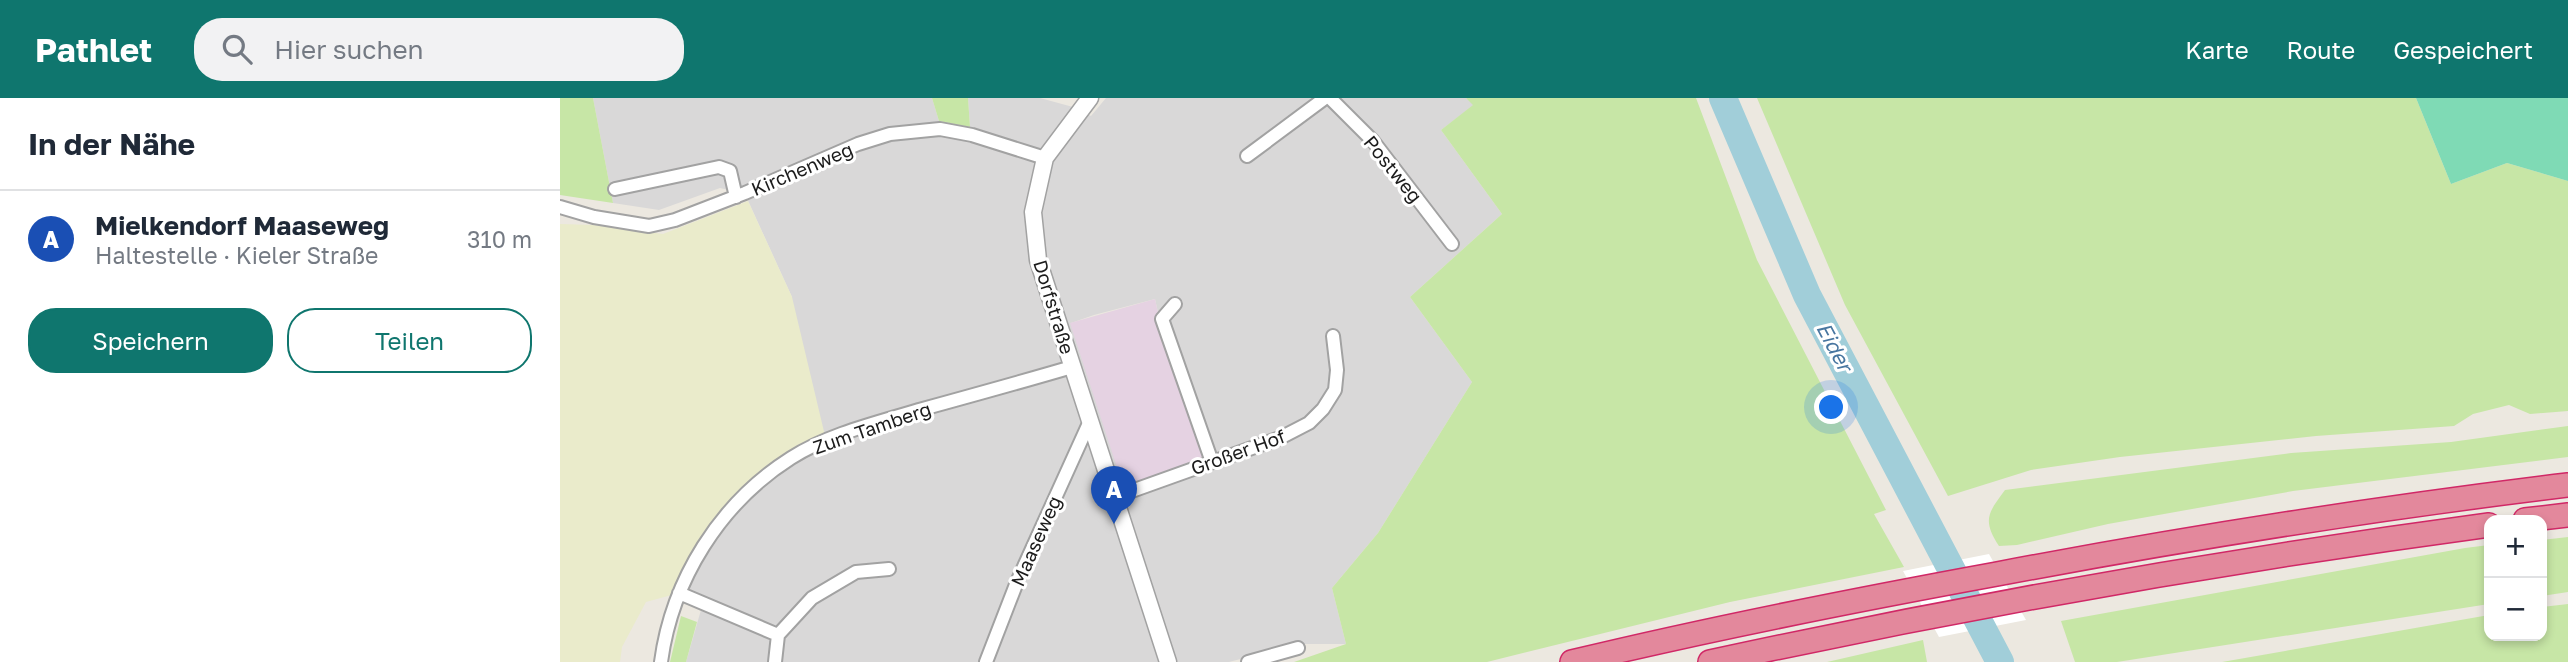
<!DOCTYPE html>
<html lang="de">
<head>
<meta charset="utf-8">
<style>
	:root { --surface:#fff; --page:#f2f2f3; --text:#1f2937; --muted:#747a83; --line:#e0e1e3; --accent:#0f766e }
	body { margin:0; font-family:"Golos Text",sans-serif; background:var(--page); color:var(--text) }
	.controls { position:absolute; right:21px; bottom:21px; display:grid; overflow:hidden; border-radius:14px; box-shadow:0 4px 10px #0003 }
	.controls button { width:63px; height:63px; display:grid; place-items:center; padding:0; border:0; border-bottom:2px solid var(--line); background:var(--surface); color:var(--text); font:35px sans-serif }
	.you { position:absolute; left:1272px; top:310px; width:24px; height:24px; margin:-18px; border:5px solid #fff; border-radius:50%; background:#1a73e8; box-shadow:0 0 0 10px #1a73e833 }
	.badge { display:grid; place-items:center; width:46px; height:46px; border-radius:50%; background:var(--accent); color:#fff; font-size:23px; font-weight:700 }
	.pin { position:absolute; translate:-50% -58px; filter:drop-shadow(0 2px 4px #0008) }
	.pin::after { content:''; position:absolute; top:37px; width:24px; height:21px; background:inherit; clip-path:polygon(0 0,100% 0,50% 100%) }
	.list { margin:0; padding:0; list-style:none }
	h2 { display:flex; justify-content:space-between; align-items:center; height:91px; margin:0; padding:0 28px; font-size:30px }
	h2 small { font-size:23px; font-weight:400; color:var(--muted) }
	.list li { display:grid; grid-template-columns:46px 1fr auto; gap:21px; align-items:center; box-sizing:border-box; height:98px; padding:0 28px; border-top:2px solid var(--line) }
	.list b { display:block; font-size:26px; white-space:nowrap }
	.list p { margin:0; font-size:23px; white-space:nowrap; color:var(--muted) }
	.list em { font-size:23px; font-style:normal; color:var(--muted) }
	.actions { display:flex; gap:14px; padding:21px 28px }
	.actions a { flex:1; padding:16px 0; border:2px solid var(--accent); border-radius:28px; text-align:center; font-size:24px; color:var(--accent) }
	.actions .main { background:var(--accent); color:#fff }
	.icon { flex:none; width:38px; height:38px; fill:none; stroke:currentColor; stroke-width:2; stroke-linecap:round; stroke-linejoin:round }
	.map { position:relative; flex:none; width:2008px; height:564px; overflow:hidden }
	header { display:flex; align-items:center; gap:42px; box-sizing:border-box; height:98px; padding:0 35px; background:var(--accent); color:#fff }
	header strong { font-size:33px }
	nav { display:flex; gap:38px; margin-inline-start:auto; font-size:24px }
	.search { width:490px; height:63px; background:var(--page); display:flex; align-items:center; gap:18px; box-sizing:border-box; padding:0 24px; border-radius:28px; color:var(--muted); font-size:26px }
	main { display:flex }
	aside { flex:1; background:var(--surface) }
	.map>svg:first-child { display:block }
	.residential { fill:#d9d8d8; fill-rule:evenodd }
	.industrial { fill:#e5d2e2 }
	.farmland { fill:#eaebcb }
	.grass { fill:#c7e6a6 }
	.pitch { fill:#7fdab5 }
	.pier { fill:#fff }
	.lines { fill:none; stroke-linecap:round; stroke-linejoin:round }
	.river { stroke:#a1ced9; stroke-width:28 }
	.minor-casing { stroke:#a2a2a2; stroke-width:16 }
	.tertiary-casing { stroke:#a2a2a2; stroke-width:19 }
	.motorway-casing { stroke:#d02866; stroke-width:26 }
	.minor { stroke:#fff; stroke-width:12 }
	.tertiary { stroke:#fff; stroke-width:16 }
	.motorway { stroke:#e3889c; stroke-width:23 }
	.labels { text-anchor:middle; stroke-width:6; stroke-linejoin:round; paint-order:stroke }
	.street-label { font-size:19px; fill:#1b1b1b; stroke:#fff }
	.water-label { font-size:21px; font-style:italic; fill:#4876a0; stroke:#fff }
</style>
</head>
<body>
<header>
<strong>Pathlet</strong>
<div class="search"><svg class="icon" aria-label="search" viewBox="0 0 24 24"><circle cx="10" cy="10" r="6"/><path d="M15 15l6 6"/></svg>Hier suchen</div>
<nav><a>Karte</a><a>Route</a><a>Gespeichert</a></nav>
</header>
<main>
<aside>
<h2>In der Nähe<small></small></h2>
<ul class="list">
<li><span class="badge" style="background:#1a4fb4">A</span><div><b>Mielkendorf Maaseweg</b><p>Haltestelle · Kieler Straße</p></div><em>310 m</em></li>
</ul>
<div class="actions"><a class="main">Speichern</a><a>Teilen</a></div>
</aside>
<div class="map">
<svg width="2008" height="564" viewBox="0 0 2008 564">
	<rect width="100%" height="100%" fill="#ece8e0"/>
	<!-- residential -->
	<path class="residential" d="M33,0h339l7,23 31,6 -2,-29h72l33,9 18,9 15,-18h360l8,7 -33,25 61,84 -92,83 62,85 -94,151 -46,55 14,56h-48l-69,18h-543l17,-59 -24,-10 113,-296 -47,-103 -25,-6 -61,22 -46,-7zM595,201l6,27 -90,-3 23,-8z"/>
	<!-- industrial -->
	<path class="industrial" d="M595,201l6,27 45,133 -82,30 -54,-166z"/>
	<!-- farmland -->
	<path class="farmland" d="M188,103l44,96 34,143 -35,18 -63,54 -49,81 -33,9 -24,45 -2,15h-60v-438l33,1 70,9z"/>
	<!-- grass -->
	<path class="grass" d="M0,0h33l20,105 -53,-8z
		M372,0h36l2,29 -31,-6z
		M906,0h230l61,162 129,250 -12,4 30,53 -174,35 -243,60h-193l52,-18 -14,-56 46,-55 94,-151 -62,-85 92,-83 -61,-84 32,-25z
		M1197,0h659l35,86 56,-21 61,18v230l-38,3 -21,-9 -36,9 -19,12 -138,10 -196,21 -89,13 -83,26 -103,-191z
		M2008,328v31l-275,34 -185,33 -91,21 -18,1c-17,-26 -11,-33 6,-56l286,-37 160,-11z
		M2008,439v55l-26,4v-56z
		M1929,447v59l-372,58h-42l-14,-41 404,-73z
		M2008,506v58h-346l267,-47v21h53v-29z
		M121,518l16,6 -11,40h-16z
		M1363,542l4,22h-100z"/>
	<!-- pitch -->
	<path class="pitch" d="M1856,0h152v83l-61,-18 -56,21z"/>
	<!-- pier -->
	<path class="pier" d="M1429,456l37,66 -87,17 -36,-66z"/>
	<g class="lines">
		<!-- river -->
		<path class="river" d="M1163,0l84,197 193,367"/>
		<defs>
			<path id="minor" d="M770,0l43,43 79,103
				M687,58l78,-58
				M55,91l104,-22 11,4 6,26
				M0,109l34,10 55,9 26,-6 70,-27 113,-49 32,-10 50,-5 32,6 73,23
				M615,206l-13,15 50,143
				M555,399l165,-59 29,-15 14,-14 12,-19 2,-20 -4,-34
				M119,495l99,42
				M101,564c11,-82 59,-159 130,-204 38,-24 85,-35 128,-48 51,-14 102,-28 153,-43
				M215,564l3,-27 34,-37 44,-26 33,-3
				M426,564l31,-80 73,-161
				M688,564l50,-14"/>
			<path id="tertiary" d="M530,0l-45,60 -12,54 5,48 130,402"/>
			<path id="motorway" d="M1965,422l43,-5
				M1012,564c141,-34 283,-62 425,-88 190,-36 380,-66 571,-89
				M1150,564c257,-56 518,-102 779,-137"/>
		</defs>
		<!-- minor casing -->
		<use href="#minor" class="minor-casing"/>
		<!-- tertiary casing -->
		<use href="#tertiary" class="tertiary-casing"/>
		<!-- motorway casing -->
		<use href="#motorway" class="motorway-casing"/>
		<!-- minor -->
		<use href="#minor" class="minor"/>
		<!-- tertiary -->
		<use href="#tertiary" class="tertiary"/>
		<!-- motorway -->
		<use href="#motorway" class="motorway"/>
	</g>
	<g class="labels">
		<!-- street labels -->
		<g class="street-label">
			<text transform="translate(242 71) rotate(-23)" y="7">Kirchenweg</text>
			<text transform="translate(833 71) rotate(51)" y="7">Postweg</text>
			<text transform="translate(494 209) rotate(73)" y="7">Dorfstraße</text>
			<text transform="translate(312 330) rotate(-19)" y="7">Zum Tamberg</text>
			<text transform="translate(678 354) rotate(-20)" y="7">Großer Hof</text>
			<text transform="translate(476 443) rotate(-66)" y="7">Maaseweg</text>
		</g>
		<!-- water labels -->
		<g class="water-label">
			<text transform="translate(1274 249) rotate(62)" y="7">Eider</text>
		</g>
	</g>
</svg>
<div class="controls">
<button>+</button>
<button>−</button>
</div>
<div class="you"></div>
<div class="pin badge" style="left:554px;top:426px;background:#1a4fb4">A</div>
</div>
</main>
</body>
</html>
